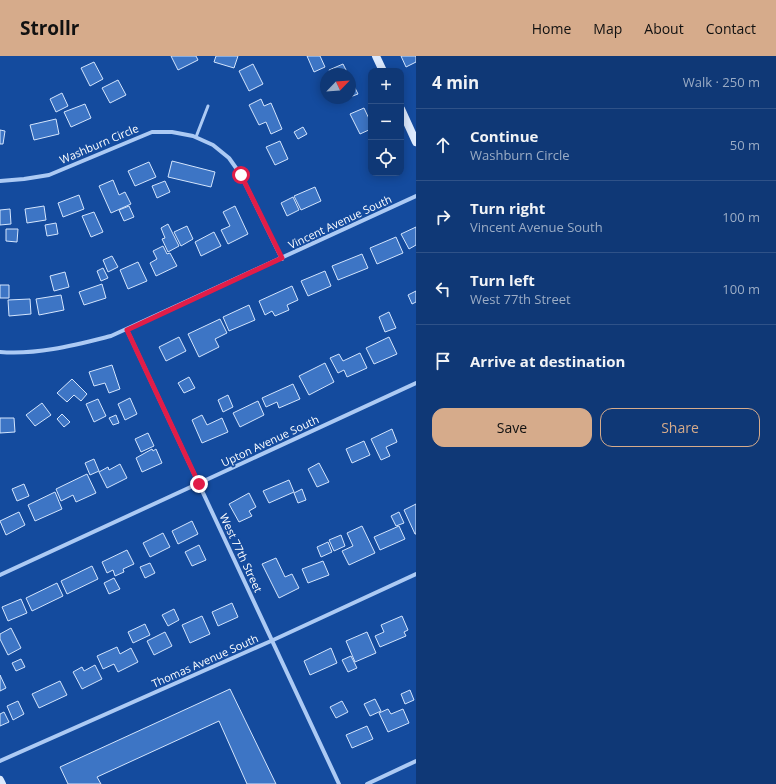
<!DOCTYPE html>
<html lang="en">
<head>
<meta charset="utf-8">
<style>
	:root { --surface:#0f3876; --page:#183f7b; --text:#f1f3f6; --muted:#9bacc5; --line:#2f5288; --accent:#d6ab8b }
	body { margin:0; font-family:"Open Sans",sans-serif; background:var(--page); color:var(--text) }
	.controls { position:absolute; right:12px; top:12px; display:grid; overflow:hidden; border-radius:8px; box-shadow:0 2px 10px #0003 }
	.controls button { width:36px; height:36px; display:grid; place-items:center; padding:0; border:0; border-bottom:1px solid var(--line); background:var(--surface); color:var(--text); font:20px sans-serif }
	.compass { position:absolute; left:320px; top:12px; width:36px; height:36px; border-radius:50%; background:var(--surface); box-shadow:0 2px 10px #0003; rotate:65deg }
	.stop { position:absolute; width:12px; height:12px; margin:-9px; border:3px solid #e11d48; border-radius:50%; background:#fff }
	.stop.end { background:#e11d48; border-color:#fff; box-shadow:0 1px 4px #0008 }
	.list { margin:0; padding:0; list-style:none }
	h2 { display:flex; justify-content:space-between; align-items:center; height:52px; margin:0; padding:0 16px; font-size:17px }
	h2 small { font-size:13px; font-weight:400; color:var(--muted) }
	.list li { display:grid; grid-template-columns:26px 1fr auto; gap:12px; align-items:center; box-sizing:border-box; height:72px; padding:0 16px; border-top:1px solid var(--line) }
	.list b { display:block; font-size:15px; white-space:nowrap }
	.list p { margin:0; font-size:13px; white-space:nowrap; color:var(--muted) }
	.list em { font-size:13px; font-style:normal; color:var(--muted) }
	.actions { display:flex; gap:8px; padding:12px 16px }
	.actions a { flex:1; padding:9px 0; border:1px solid var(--accent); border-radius:12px; text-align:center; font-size:14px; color:var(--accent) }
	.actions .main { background:var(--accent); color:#111 }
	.icon { flex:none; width:22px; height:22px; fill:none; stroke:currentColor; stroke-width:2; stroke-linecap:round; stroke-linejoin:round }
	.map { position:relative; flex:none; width:416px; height:728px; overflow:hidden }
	header { display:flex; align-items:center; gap:24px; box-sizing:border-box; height:56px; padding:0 20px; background:var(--accent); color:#111 }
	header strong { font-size:19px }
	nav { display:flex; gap:22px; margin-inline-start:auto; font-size:14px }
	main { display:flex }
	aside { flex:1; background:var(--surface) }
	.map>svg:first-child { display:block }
	.building { fill:#3d75c5; stroke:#d4e5fd }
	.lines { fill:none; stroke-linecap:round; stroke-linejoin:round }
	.lane { stroke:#accaf4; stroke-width:3 }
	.street { stroke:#accaf4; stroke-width:4 }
	.secondary { stroke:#dce9fd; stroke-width:8 }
	.route { stroke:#e11d48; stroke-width:5 }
	.labels { text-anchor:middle; stroke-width:3.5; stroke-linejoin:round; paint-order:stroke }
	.street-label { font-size:11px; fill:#fff; stroke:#144b9e }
</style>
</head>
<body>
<header>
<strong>Strollr</strong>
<nav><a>Home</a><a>Map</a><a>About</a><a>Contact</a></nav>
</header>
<main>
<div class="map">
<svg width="416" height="728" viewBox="0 0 416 728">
	<rect width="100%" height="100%" fill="#144b9e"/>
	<!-- building -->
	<path class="building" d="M171,0h25l2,4 -20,10z
		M216,0h22l-4,12 -20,-6z
		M307,0h13l5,11 -11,5z
		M401,0h15v6l-10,5z
		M94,6l9,17 -13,7 -9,-18z
		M253,8l10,20 -14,7 -10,-20z
		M343,8l5,10h-17l-2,-4z
		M350,22l8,16 -8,3z
		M118,24l8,15 -16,8 -8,-15z
		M62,37l6,13 -12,6 -6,-13z
		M261,43l3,7 7,-3 11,26 -11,5 -5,-12 -7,3 -10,-20z
		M85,48l6,14 -20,9 -7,-15z
		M364,52l7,15v6l-11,5 -10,-20z
		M56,63l3,15 -25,6 -4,-15z
		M303,71l4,7 -9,5 -4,-7z
		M0,74l5,1 -2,13h-3z
		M280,85l8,18 -13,6 -9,-18z
		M172,105l43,11 -4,15 -43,-10z
		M149,106l7,15 -21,9 -7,-15z
		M113,124l6,15 6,-3 6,12 -20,9 -12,-27z
		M165,125l5,11 -13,6 -5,-12z
		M315,131l6,14 -20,9 -7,-14z
		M79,139l5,14 -21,8 -5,-14z
		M293,141l6,13 -12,6 -6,-13z
		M44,150l2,14 -19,3 -2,-14z
		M129,150l5,11 -10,4 -5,-11z
		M235,150l13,28 -20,10 -7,-14 9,-4 -7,-14z
		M10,153l1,15 -11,1v-15z
		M94,156l9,20 -12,5 -9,-21z
		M56,167l2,11 -11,2 -2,-11z
		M168,168l11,22 -11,6 -6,-13 3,-1 -4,-10z
		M187,170l6,13 -12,7 -7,-14z
		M416,171v18l-7,4 -8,-15z
		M6,173h12l-1,13 -11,-1z
		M214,176l7,14 -20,10 -6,-14z
		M396,181l7,16 -26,11 -7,-16z
		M163,190l4,8 3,-1 7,13 -21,10 -6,-13 7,-4 -4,-8z
		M362,198l6,14 -30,12 -6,-14z
		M112,200l6,11 -10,5 -5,-12z
		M138,206l9,19 -19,8 -8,-19z
		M103,212l5,10 -7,3 -4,-10z
		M325,215l6,15 -23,10 -7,-15z
		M65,216l4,15 -15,4 -4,-15z
		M102,228l4,14 -22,7 -5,-13z
		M0,229h9v13h-9z
		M292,230l6,14 -11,5 2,5 -14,6 -3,-5 -7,4 -6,-14z
		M416,235v11l-4,2 -4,-9z
		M61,239l3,15 -25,5 -3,-16z
		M30,243l1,15 -22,2 -1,-16z
		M249,249l6,15 -26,11 -6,-14z
		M389,256l7,16 -11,4 -6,-15z
		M220,263l7,14 -12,6 4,8 -20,10 -11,-23z
		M179,281l7,14 -20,10 -7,-14z
		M389,281l8,17 -23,10 -8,-16z
		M360,297l7,15 -20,9 -3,-7 -6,3 -8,-15 9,-4 4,7z
		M325,307l9,19 -25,13 -10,-19z
		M112,309l8,24 -11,4 -4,-10 -11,3 -5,-14z
		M189,321l6,11 -11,5 -6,-10z
		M72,323l15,15 -6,7 -7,-6 -7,7 -10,-9z
		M293,328l7,15 -21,9 -2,-6 -11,5 -4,-9z
		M228,339l5,12 -10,5 -5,-12z
		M130,342l7,16 -12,6 -7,-16z
		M98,343l8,17 -12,6 -8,-18z
		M258,345l6,14 -24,12 -7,-14z
		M42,347l9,12 -16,11 -9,-11z
		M62,358l8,8 -6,5 -7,-8z
		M116,359l3,8 -6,2 -4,-7z
		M202,359l5,10 15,-7 6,14 -26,11 -10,-23z
		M0,362h14l1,14 -15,1z
		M392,373l5,13 -11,5 4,9 -9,4 -10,-21z
		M148,377l6,13 -13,6 -6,-13z
		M364,385l6,14 -18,8 -6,-14z
		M152,393l1,2 3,-2 6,14 -20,9 -6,-14z
		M94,403l5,12 -9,4 -5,-12z
		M319,407l10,19 -12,5 -9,-18z
		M120,408l7,14 -20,10 -8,-16 9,-5 1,3z
		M87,418l9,19 -20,9 -3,-7 -12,6 -5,-12z
		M289,424l5,12 -25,11 -6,-12z
		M24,428l5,12 -12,5 -5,-12z
		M302,433l4,11 -8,3 -4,-10z
		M55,436l7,17 -27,12 -7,-16z
		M249,437l7,14 -7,4 3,5 -13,6 -10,-18z
		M416,448v30h-1l-11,-24z
		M19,456l6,13 -19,10 -6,-14z
		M399,456l5,11 -8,3 -5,-10z
		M192,465l6,13 -20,10 -6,-13z
		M362,470l13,27 -26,12 -7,-14 11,-5 -6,-13z
		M399,470l6,13 -25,11 -6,-13z
		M163,477l7,14 -20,10 -7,-14z
		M341,479l4,11 -11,5 -5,-11z
		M328,486l4,10 -11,5 -4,-10z
		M199,489l7,15 -14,6 -7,-14z
		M127,494l7,14 -11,5 1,3 -9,4 -2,-6 -6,3 -5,-11z
		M276,502l9,19 7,-3 7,14 -20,10 -17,-34z
		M323,505l6,14 -21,8 -6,-14z
		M150,507l5,10 -10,5 -5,-11z
		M92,510l6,13 -31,15 -6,-13z
		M114,522l6,11 -11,5 -5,-11z
		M57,527l6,13 -31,15 -6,-13z
		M21,543l6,14 -19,8 -6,-14z
		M232,547l6,14 -20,9 -6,-14z
		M174,553l5,11 -11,6 -6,-11z
		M202,560l8,18 -20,9 -8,-18z
		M402,560l6,14 -4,2 2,4 -26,11 -5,-11 9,-4 -3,-7z
		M145,568l5,11 -17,8 -5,-11z
		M11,572l10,20 -13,7 -8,-16v-5z
		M165,576l7,14 -18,9 -7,-14z
		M367,576l9,21 -21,9 -9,-21z
		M117,591l3,7 11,-6 7,14 -20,10 -4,-8 -11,5 -6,-13z
		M331,592l6,15 -27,12 -6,-14z
		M351,600l6,12 -9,4 -6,-12z
		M21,603l4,8 -9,4 -4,-8z
		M95,609l7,14 -20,10 -9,-17 9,-5 2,4z
		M0,619l6,13 -6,3z
		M60,625l7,14 -28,13 -7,-14z
		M230,633l46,95h-29l-28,-63 -122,56 4,7h-33l-8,-17z
		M410,634l4,10 -9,4 -4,-10z
		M375,643l6,12 -11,5 -6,-12z
		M18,645l6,13 -11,6 -6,-14z
		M342,645l6,11 -12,6 -6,-11z
		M388,653l3,5 12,-5 6,14 -21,9 -9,-19z
		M4,656l5,10 -9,4v-12z
		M367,670l6,13 -21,9 -6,-13z"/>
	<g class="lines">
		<!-- lane -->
		<path class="lane" d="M196,81l12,-31"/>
		<!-- street -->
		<path class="street" d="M0,125l24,-2 25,-4 103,-43h20l21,4 20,9 16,13 12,17 41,84
			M127,274l212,454
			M0,296c38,3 75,-7 111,-16l305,-140
			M0,519l416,-192
			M0,705l271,-120 145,-67
			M367,728l49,-23"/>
		<!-- secondary -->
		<path class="secondary" d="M376,0l7,15
			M401,53l15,33
			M0,724l2,4"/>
	</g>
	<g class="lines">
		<!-- route -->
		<path class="route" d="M199,428l-72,-154 155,-72 -41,-83"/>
	</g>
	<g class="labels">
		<!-- street labels -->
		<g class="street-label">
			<text transform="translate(99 88) rotate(-23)" y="4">Washburn Circle</text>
			<text transform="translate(340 166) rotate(-25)" y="4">Vincent Avenue South</text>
			<text transform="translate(270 385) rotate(-25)" y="4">Upton Avenue South</text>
			<text transform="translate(241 497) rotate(65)" y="4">West 77th Street</text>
			<text transform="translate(205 605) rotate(-24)" y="4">Thomas Avenue South</text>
		</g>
	</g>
</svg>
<div class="controls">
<button>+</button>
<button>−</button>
<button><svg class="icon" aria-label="locate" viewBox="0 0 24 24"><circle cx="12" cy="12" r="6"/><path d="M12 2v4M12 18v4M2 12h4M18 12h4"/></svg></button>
</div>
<svg class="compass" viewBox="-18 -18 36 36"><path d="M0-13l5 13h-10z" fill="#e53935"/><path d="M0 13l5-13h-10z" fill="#9bacc5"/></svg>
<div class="stop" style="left:241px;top:119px"></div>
<div class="stop end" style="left:199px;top:428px"></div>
</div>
<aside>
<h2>4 min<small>Walk · 250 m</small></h2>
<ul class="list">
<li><svg class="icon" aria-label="ahead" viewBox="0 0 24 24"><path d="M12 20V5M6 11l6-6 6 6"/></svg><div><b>Continue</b><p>Washburn Circle</p></div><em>50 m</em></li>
<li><svg class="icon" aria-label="right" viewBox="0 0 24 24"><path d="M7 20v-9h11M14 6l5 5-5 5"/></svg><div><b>Turn right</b><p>Vincent Avenue South</p></div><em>100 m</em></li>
<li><svg class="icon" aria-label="left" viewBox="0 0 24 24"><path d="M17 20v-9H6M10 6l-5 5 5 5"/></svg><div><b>Turn left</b><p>West 77th Street</p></div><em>100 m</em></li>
<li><svg class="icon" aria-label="arrive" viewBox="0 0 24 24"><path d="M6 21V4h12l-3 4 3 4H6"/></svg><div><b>Arrive at destination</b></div></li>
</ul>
<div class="actions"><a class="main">Save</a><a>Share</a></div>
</aside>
</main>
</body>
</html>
